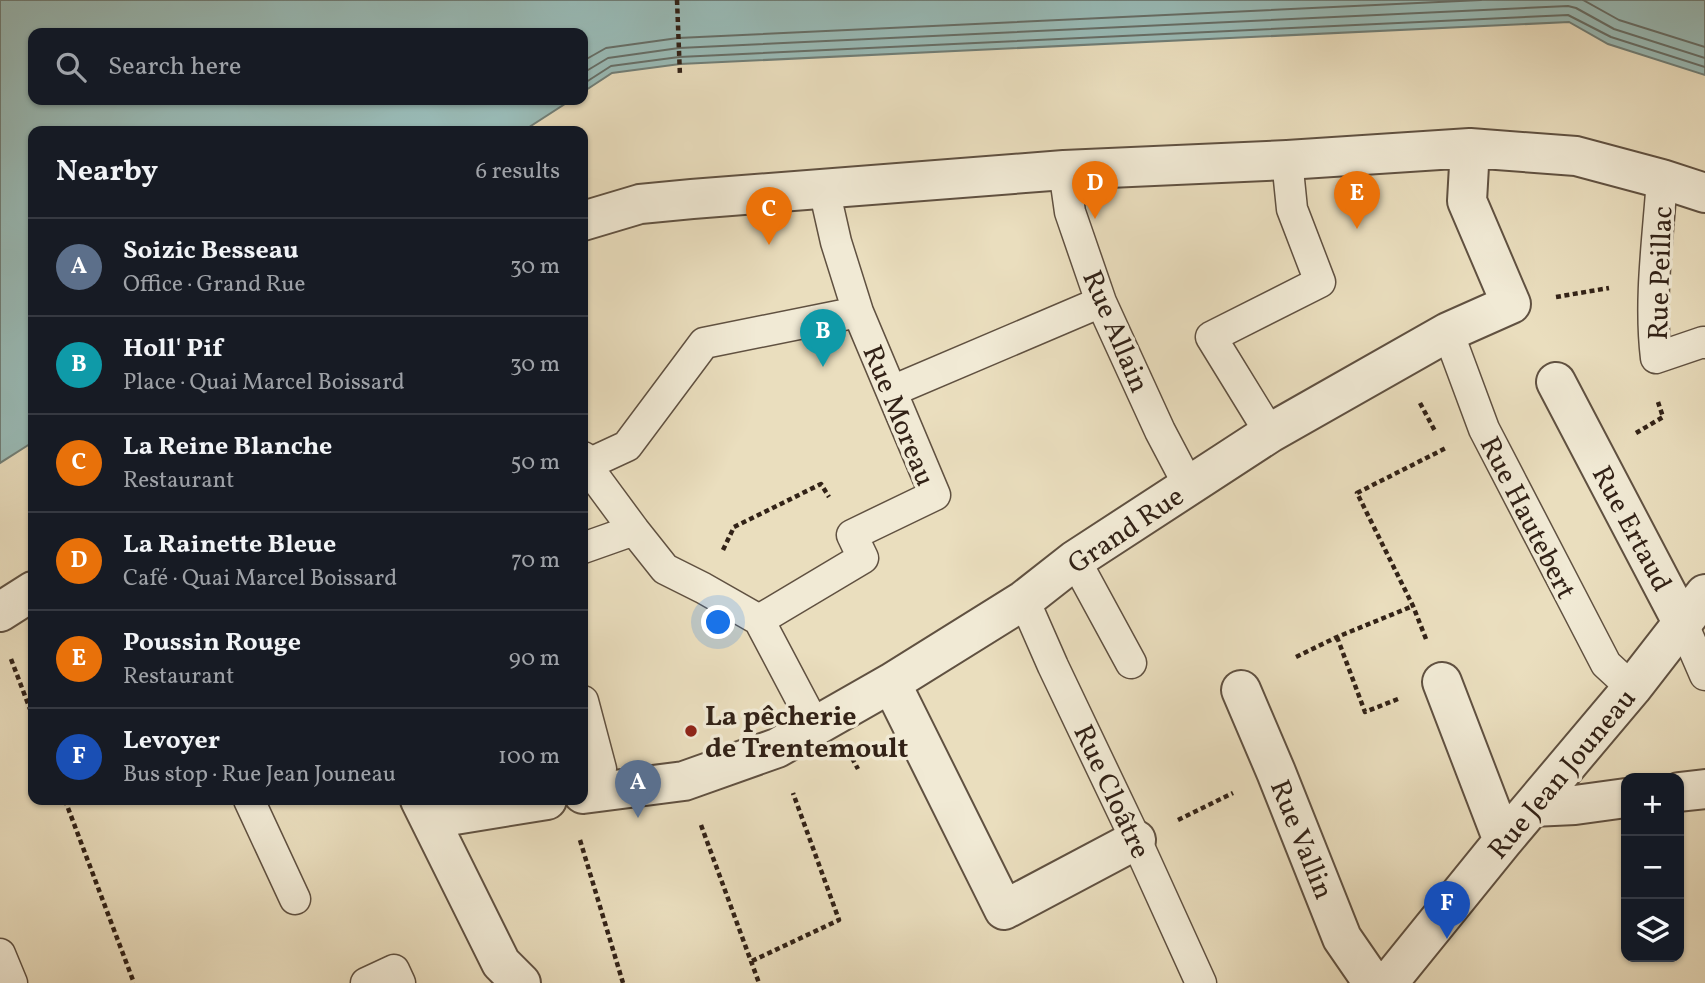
<!DOCTYPE html>
<html lang="en">
<head>
<meta charset="utf-8">
<style>
	:root { --surface:#171b24; --page:#242831; --text:#f1f3f6; --muted:#9ea1a6; --line:#363941; --accent:#c59692 }
	body { margin:0; font-family:Vollkorn,serif; background:var(--page); color:var(--text) }
	.controls { position:absolute; right:21px; bottom:21px; display:grid; overflow:hidden; border-radius:14px; box-shadow:0 2px 5px #0004 }
	.controls button { width:63px; height:63px; display:grid; place-items:center; padding:0; border:0; border-bottom:2px solid var(--line); background:var(--surface); color:var(--text); font:35px sans-serif }
	.you { position:absolute; left:719px; top:623px; width:24px; height:24px; margin:-18px; border:5px solid #fff; border-radius:50%; background:#1a73e8; box-shadow:0 0 0 10px #1a73e833 }
	.badge { display:grid; place-items:center; width:46px; height:46px; border-radius:50%; background:var(--accent); color:#fff; font-size:23px; font-weight:700 }
	.pin { position:absolute; translate:-50% -58px; filter:drop-shadow(0 2px 4px #0008) }
	.pin::after { content:''; position:absolute; top:37px; width:24px; height:21px; background:inherit; clip-path:polygon(0 0,100% 0,50% 100%) }
	.list { margin:0; padding:0; list-style:none }
	h2 { display:flex; justify-content:space-between; align-items:center; height:91px; margin:0; padding:0 28px; font-size:30px }
	h2 small { font-size:23px; font-weight:400; color:var(--muted) }
	.list li { display:grid; grid-template-columns:46px 1fr auto; gap:21px; align-items:center; box-sizing:border-box; height:98px; padding:0 28px; border-top:2px solid var(--line) }
	.list b { display:block; font-size:26px; white-space:nowrap }
	.list p { margin:0; font-size:23px; white-space:nowrap; color:var(--muted) }
	.list em { font-size:23px; font-style:normal; color:var(--muted) }
	.icon { flex:none; width:38px; height:38px; fill:none; stroke:currentColor; stroke-width:2; stroke-linecap:round; stroke-linejoin:round }
	.map { position:relative; flex:none; width:1705px; height:983px; overflow:hidden }
	.search { position:absolute; background:var(--surface); box-shadow:0 2px 5px #0004; left:28px; top:28px; width:560px; height:77px; display:flex; align-items:center; gap:18px; box-sizing:border-box; padding:0 24px; border-radius:14px; color:var(--muted); font-size:26px }
	.panel { position:absolute; background:var(--surface); box-shadow:0 2px 5px #0004; left:28px; top:126px; width:560px; height:679px; border-radius:14px }
	.map>svg:first-child { display:block }
	.water { fill:#99bbb7; stroke:#707e77; stroke-width:2 }
	.lines { fill:none; stroke-linecap:round; stroke-linejoin:round }
	.shore { stroke:#666e67; stroke-width:2 }
	.lane-casing { stroke:#605141; stroke-width:33 }
	.street-casing { stroke:#605141; stroke-width:42 }
	.path { stroke:#322217; stroke-width:4.5; stroke-dasharray:5 3.5; stroke-linecap:butt }
	.lane { stroke:#f1ead5; stroke-width:30 }
	.street { stroke:#f1ead5; stroke-width:38 }
	.poi-dot { fill:#8f2418; stroke:#f1ead5; stroke-width:2.5 }
	.labels { text-anchor:middle; stroke-width:7; stroke-linejoin:round; paint-order:stroke }
	.street-label { font-size:28px; fill:#322217; stroke:#f1ead5 }
	.poi-label { font-size:28px; font-weight:bold; fill:#322217; stroke:#f1ead5; text-anchor:start }
</style>
</head>
<body>
<div class="map">
<svg width="1705" height="983" viewBox="0 0 1705 983">
	<rect width="100%" height="100%" fill="#eadebe"/>
	<filter id="stains"><feTurbulence type="fractalNoise" baseFrequency=".00286" numOctaves="4"/><feColorMatrix values="0 0 0 0 .2 0 0 0 0 .09 0 0 0 0 .02 0 0 0 .5 -.17"/></filter>
	<radialGradient id="worn" r=".72"><stop offset=".6" stop-color="#630" stop-opacity="0"/><stop offset="1" stop-color="#630" stop-opacity=".3"/></radialGradient>
	<!-- water -->
	<path class="water" d="M0,0h1705v75l-97,-31 -39,-22 -889,42 -68,9 -29,19v-59h-550v67h538l-48,31h-490v311l-33,21z"/>
	<g class="lines">
		<!-- shore -->
		<path class="shore" d="M1583,0l36,20 86,27
			M583,61l23,-13 72,-10 803,-38
			M583,73l25,-15 71,-10 889,-42 8,2 38,21 91,29
			M583,84l28,-18 68,-9 889,-42 43,22 94,30"/>
		<defs>
			<path id="lane" d="M1064,170l6,42 31,90 59,129 29,55
				M1662,179c-4,59 -13,120 -6,179l47,-16 2,1
				M1448,332l36,97 122,235 26,24
				M892,391l209,-89
				M1270,433l-59,-96 109,-55 -28,-73 -5,-49
				M583,457l3,8 48,65 31,39 38,19 56,32 56,106
				M586,465l41,-19 77,-103 154,-31
				M583,548l51,-18
				M1075,560l56,103
				M1024,600l29,66 83,174 65,143
				M759,620l104,-62 -11,-23 83,-40 -77,-183 -22,-70 -12,-53
				M1682,622l23,53
				M583,701l18,68 -12,24
				M249,800l46,99
				M0,954l12,29
				M366,983l28,-13 6,13"/>
			<path id="street" d="M583,221l57,-17 52,-5 372,-29 223,-10 183,-12 106,8 86,23 43,14
				M1556,382l126,240
				M0,612l33,-21
				M1442,682l61,159
				M891,683l113,227 132,-70
				M1241,690l35,82 66,166 31,45
				M1679,792l26,-3
				M583,794l101,-13 93,-33 114,-65 133,-83 51,-40 195,-127 178,-101 63,-28 -44,-103 3,-53
				M420,800l81,163 20,20
				M1532,807l43,-2 51,-7
				M430,819l117,-19
				M1388,983l115,-142 129,-153 73,-94"/>
		</defs>
		<!-- lane casing -->
		<use href="#lane" class="lane-casing"/>
		<!-- street casing -->
		<use href="#street" class="street-casing"/>
		<!-- path -->
		<path class="path" d="M677,0l3,76
			M1556,297l53,-9
			M1420,403l16,30
			M1636,433l27,-16 -5,-15
			M723,550l11,-23 87,-43 8,13
			M1337,637l28,75 33,-13
			M1426,639l-13,-33 -56,-113 89,-45
			M1296,657l41,-20 76,-31
			M11,659l22,58
			M852,758l6,11
			M65,800l69,183
			M1178,820l55,-27
			M701,825l58,158
			M580,840l43,143
			M752,961l87,-41 -46,-127"/>
		<!-- lane -->
		<use href="#lane" class="lane"/>
		<!-- street -->
		<use href="#street" class="street"/>
	</g>
	<!-- markers -->
	<circle class="poi-dot" cx="691" cy="731" r="7"/>
	<g class="labels">
		<!-- street labels -->
		<g class="street-label">
			<text transform="translate(1659 273) rotate(-88)" y="10">Rue Peillac</text>
			<text transform="translate(1117 331) rotate(67)" y="10">Rue Allain</text>
			<text transform="translate(900 415) rotate(68)" y="10">Rue Moreau</text>
			<text transform="translate(1529 517) rotate(63)" y="10">Rue Hautebert</text>
			<text transform="translate(1633 528) rotate(62)" y="10">Rue Ertaud</text>
			<text transform="translate(1125 529) rotate(-34)" y="10">Grand Rue</text>
			<text transform="translate(1561 773) rotate(-50)" y="10">Rue Jean Jouneau</text>
			<text transform="translate(1113 791) rotate(65)" y="10">Rue Cloâtre</text>
			<text transform="translate(1303 839) rotate(68)" y="10">Rue Vallin</text>
		</g>
		<!-- poi labels -->
		<g class="poi-label">
			<text x="705" y="725">La pêcherie<tspan x="705" dy="32">de Trentemoult</tspan></text>
		</g>
	</g>
	<rect width="100%" height="100%" filter="url(#stains)"/>
	<rect width="100%" height="100%" fill="url(#worn)"/>
</svg>
<div class="controls">
<button>+</button>
<button>−</button>
<button><svg class="icon" aria-label="layers" viewBox="0 0 24 24"><path d="M12 4l9 5-9 5-9-5zM3 14l9 5 9-5"/></svg></button>
</div>
<div class="you"></div>
<div class="pin badge" style="left:638px;top:818px;background:#5c6f8a">A</div>
<div class="pin badge" style="left:823px;top:367px;background:#0f9aa8">B</div>
<div class="pin badge" style="left:769px;top:245px;background:#e8710a">C</div>
<div class="pin badge" style="left:1095px;top:219px;background:#e8710a">D</div>
<div class="pin badge" style="left:1357px;top:229px;background:#e8710a">E</div>
<div class="pin badge" style="left:1447px;top:939px;background:#1a4fb4">F</div>
<div class="search"><svg class="icon" aria-label="search" viewBox="0 0 24 24"><circle cx="10" cy="10" r="6"/><path d="M15 15l6 6"/></svg>Search here</div>
<section class="panel">
<h2>Nearby<small>6 results</small></h2>
<ul class="list">
<li><span class="badge" style="background:#5c6f8a">A</span><div><b>Soizic Besseau</b><p>Office · Grand Rue</p></div><em>30 m</em></li>
<li><span class="badge" style="background:#0f9aa8">B</span><div><b>Holl' Pif</b><p>Place · Quai Marcel Boissard</p></div><em>30 m</em></li>
<li><span class="badge" style="background:#e8710a">C</span><div><b>La Reine Blanche</b><p>Restaurant</p></div><em>50 m</em></li>
<li><span class="badge" style="background:#e8710a">D</span><div><b>La Rainette Bleue</b><p>Café · Quai Marcel Boissard</p></div><em>70 m</em></li>
<li><span class="badge" style="background:#e8710a">E</span><div><b>Poussin Rouge</b><p>Restaurant</p></div><em>90 m</em></li>
<li><span class="badge" style="background:#1a4fb4">F</span><div><b>Levoyer</b><p>Bus stop · Rue Jean Jouneau</p></div><em>100 m</em></li>
</ul>
</section>
</div>
</body>
</html>
